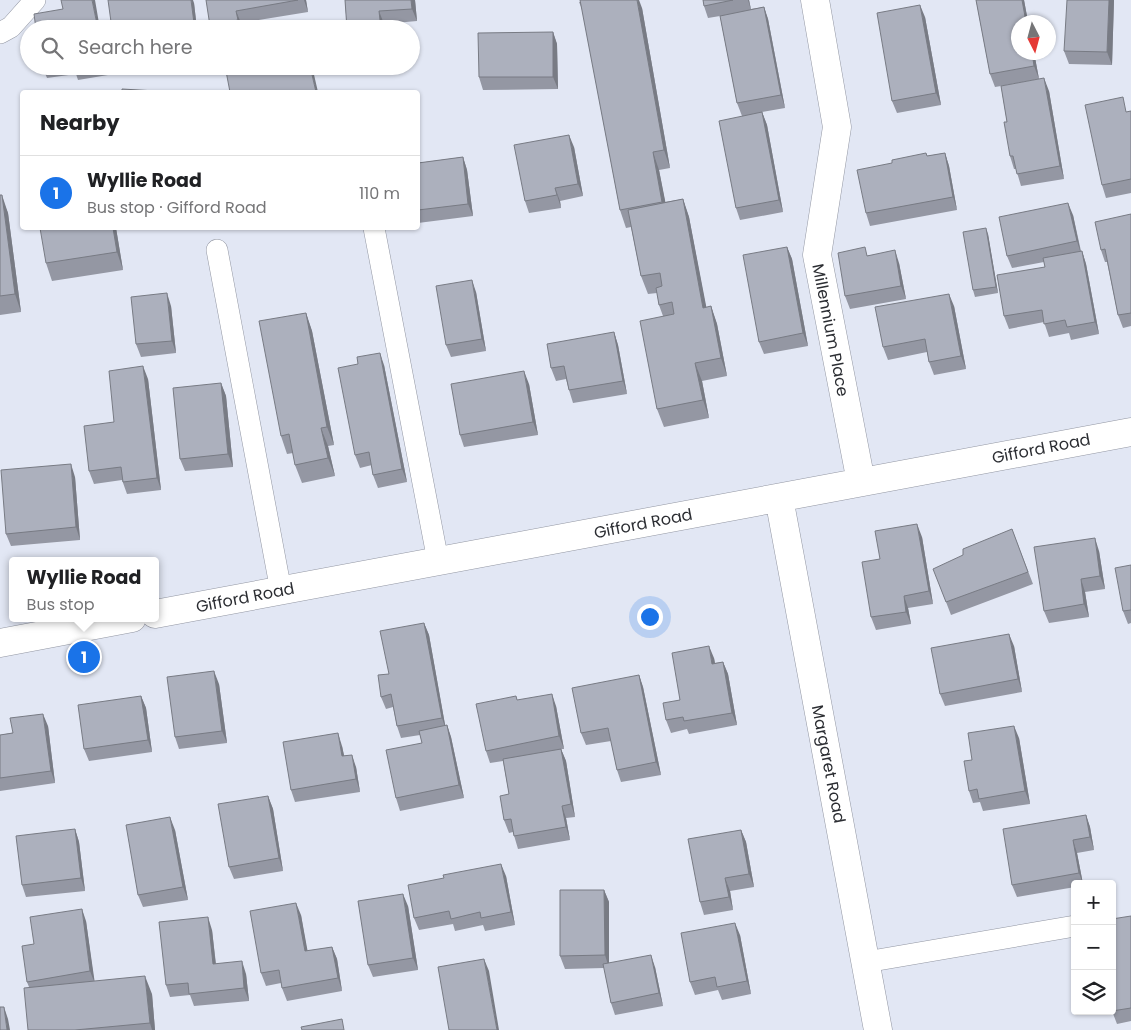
<!DOCTYPE html>
<html lang="en">
<head>
<meta charset="utf-8">
<style>
	:root { --surface:#fff; --page:#f6f6f6; --text:#202124; --muted:#757577; --line:#e0e0e0; --accent:#1a73e8 }
	body { margin:0; font-family:Poppins,sans-serif; background:var(--page); color:var(--text) }
	.controls { position:absolute; right:15px; bottom:15px; display:grid; overflow:hidden; border-radius:5px; box-shadow:0 1px 4px #0004 }
	.controls button { width:45px; height:45px; display:grid; place-items:center; padding:0; border:0; border-bottom:1px solid var(--line); background:var(--surface); color:var(--text); font:25px sans-serif }
	.compass { position:absolute; left:1011px; top:15px; width:45px; height:45px; border-radius:50%; background:var(--surface); box-shadow:0 1px 4px #0004; rotate:174deg }
	.you { position:absolute; left:649px; top:616px; width:18px; height:18px; margin:-12px; border:4px solid #fff; border-radius:50%; background:#1a73e8; box-shadow:0 0 0 8px #1a73e833 }
	.badge { display:grid; place-items:center; width:32px; height:32px; border-radius:50%; background:var(--accent); color:#fff; font-size:16px; font-weight:700 }
	.pin { position:absolute; translate:-50% -50%; border:2px solid #fff; box-shadow:0 1px 5px #0006 }
	.popup { position:absolute; left:9px; top:557px; width:150px; height:65px; box-sizing:border-box; display:grid; place-content:center; border-radius:5px; background:var(--surface); filter:drop-shadow(0 1px 4px #0005); font-size:16px; white-space:nowrap; color:var(--muted) }
	.popup b { font-size:19px; color:var(--text) }
	.popup::after { content:''; position:absolute; left:50%; top:100%; margin-left:-10px; border:10px solid transparent; border-top-color:var(--surface) }
	.list { margin:0; padding:0; list-style:none }
	h2 { display:flex; justify-content:space-between; align-items:center; height:65px; margin:0; padding:0 20px; font-size:21px }
	h2 small { font-size:16px; font-weight:400; color:var(--muted) }
	.list li { display:grid; grid-template-columns:32px 1fr auto; gap:15px; align-items:center; box-sizing:border-box; height:75px; padding:0 20px; border-top:1px solid var(--line) }
	.list b { display:block; font-size:19px; white-space:nowrap }
	.list p { margin:0; font-size:16px; white-space:nowrap; color:var(--muted) }
	.list em { font-size:16px; font-style:normal; color:var(--muted) }
	.icon { flex:none; width:28px; height:28px; fill:none; stroke:currentColor; stroke-width:2; stroke-linecap:round; stroke-linejoin:round }
	.map { position:relative; flex:none; width:1131px; height:1030px; overflow:hidden }
	.search { position:absolute; background:var(--surface); box-shadow:0 1px 4px #0004; left:20px; top:20px; width:400px; height:55px; display:flex; align-items:center; gap:12px; box-sizing:border-box; padding:0 18px; border-radius:28px; color:var(--muted); font-size:19px }
	.panel { position:absolute; background:var(--surface); box-shadow:0 1px 4px #0004; left:20px; top:90px; width:400px; height:140px; border-radius:5px }
	.map>svg:first-child { display:block }
	.lines { fill:none; stroke-linecap:round; stroke-linejoin:round }
	.lane-casing { stroke:#9296a2; stroke-width:22 }
	.street-casing { stroke:#9296a2; stroke-width:29 }
	.lane { stroke:#fff; stroke-width:21 }
	.street { stroke:#fff; stroke-width:28 }
	.wall { fill:#9497a3 }
	.shaded-wall { fill:#787b84 }
	.building { fill:#acb0bd; stroke:#787b84 }
	.labels { text-anchor:middle; stroke-width:4; stroke-linejoin:round; paint-order:stroke }
	.street-label { font-size:16px; fill:#2b2d32; stroke:#fff }
</style>
</head>
<body>
<div class="map">
<svg width="1131" height="1030" viewBox="0 0 1131 1030">
	<rect width="100%" height="100%" fill="#e2e7f4"/>
	<g class="lines">
		<defs>
			<path id="lane" d="M0,33l11,-6 24,-27
				M374,228l64,333
				M217,250l64,341
				M866,962l209,-36"/>
			<path id="street" d="M815,0l22,127 -20,128 44,227
				M779,498l99,532
				M155,614l976,-182
				M0,643l132,-25"/>
		</defs>
		<!-- lane casing -->
		<use href="#lane" class="lane-casing"/>
		<!-- street casing -->
		<use href="#street" class="street-casing"/>
		<!-- lane -->
		<use href="#lane" class="lane"/>
		<!-- street -->
		<use href="#street" class="street"/>
	</g>
	<!-- wall -->
	<path class="wall" d="M206,0h100l2,12 -67,11 1,6h-31z
		M345,0h70l2,21 -33,3v5h-37z
		M703,0h46l2,9 13,-2 4,12 17,89 -23,4 5,13 16,87 -43,8 -4,-12 6,-92 -5,-13 -17,-87 -12,2 -4,-12z
		M976,0h48l15,79 -38,7 48,5 15,88 -43,7 -5,-17h-2l-4,-13 -3,-34 -6,-36 -6,1 -5,-13z
		M1114,0l-2,65 -43,-1 -5,-13z
		M579,2l63,6 28,160 -11,2 6,32 18,-3 6,18 17,91 5,-2 6,18 10,52 -25,5 7,37 -45,9 -7,-18 6,-93 -4,-11 -2,-12 -9,1 -7,-18 -10,-49 -5,1 -6,-18 -38,-201z
		M194,3l3,26h-85z
		M925,17l16,88 -44,8 -5,-12z
		M553,32l4,12 1,45 -75,1 -4,-13z
		M42,66h65l1,9 -30,5 -2,-6 -29,4z
		M1131,111v82l-25,5 -4,-13 26,-73z
		M574,147l9,49 -23,5 1,7 -32,5 -4,-12z
		M945,153l4,13 8,44 -87,16 -4,-13 61,-57z
		M463,157l4,13 6,46 -55,7v-60z
		M0,195l8,18 13,99 -21,3z
		M1131,214v112l-8,2 -5,-13 -11,-53h-2l-4,-12z
		M1073,215l8,36h1l4,13 13,70 -28,6 -2,-7 -20,4 -5,-15 -35,7 -5,-13 41,-49 -1,-5 -32,6 -5,-12z
		M116,228l7,42 -71,11 -6,-18z
		M279,228h12l-12,2z
		M988,234l10,59 -23,4 -2,-7z
		M787,247l5,12 16,87 -44,8 -5,-12z
		M868,255l31,8 7,36 -56,10 -5,-13z
		M476,292l10,59 -35,6 -5,-12z
		M171,306l5,47 -35,4 -5,-13z
		M954,306l12,63 -32,6 -5,-13 -2,-10 -39,8 -5,-13z
		M306,313l6,18 22,114 -6,1 7,30 -33,7 -7,-18 -2,-12 -6,1 -6,-18z
		M614,332l4,13 9,49 -54,9 -4,-13 -3,-11 -10,2 -5,-13z
		M384,365l23,117 -29,6 -5,-13 -1,-10 -12,3 -5,-13z
		M148,379l13,111 -34,4 -5,-14 -28,4 -5,-13z
		M221,383l5,13 7,71 -48,4 -5,-12z
		M529,384l9,51 -74,12 -4,-12z
		M75,477l5,63 -69,6 -5,-12z
		M1012,529l21,55 -82,31 -13,-34z
		M922,537l11,67 -25,4 3,16 -35,6 -5,-13 9,-58z
		M1099,551l6,38 -20,3 4,25 -40,6 -5,-12z
		M1131,565v58l-3,1 -5,-13z
		M424,623l5,12 16,90h2l4,12 13,61 -64,13 -4,-13 26,-55 -2,-8 -19,3 -4,-12 -4,-19 -7,2 -5,-12 8,-23z
		M1014,646l8,46 -77,14 -5,-12z
		M714,658l1,5 8,-1 5,12 9,51 -48,9 -2,-5 -16,4 -5,-13 14,-20z
		M639,675l4,12 18,88 -40,7 -4,-12 -6,-29 -25,4 -5,-12z
		M219,684l8,59 -48,6 -4,-12z
		M141,696l5,12 6,44 -63,9 -5,-12z
		M518,700l38,6 8,43h-3l5,12 9,56 -9,1 4,22 -52,9 -5,-17 -4,1 -5,-13 5,-26 -6,-33 -13,2 -4,-12z
		M48,726l7,57 -55,8v-56z
		M1019,738l11,66 -47,7 -3,-9 -7,1 -4,-12 3,-31z
		M342,746l2,10 12,11 4,25 -65,10 -4,-12z
		M268,796l5,13 10,62 -49,8 -5,-12z
		M1086,815l4,12 4,23 -17,3 6,31h-8v3l-58,10 -5,-12z
		M75,829l4,13 6,49 -59,6 -4,-12z
		M175,830l13,70 -45,7 -5,-12z
		M741,830l5,12 8,45 -24,4 3,19 -29,5 -4,-13z
		M506,876l9,49 -30,6 -2,-6 -28,6 -2,-7 -34,6 -5,-12z
		M604,890l5,12v61l46,4 8,39 -48,9 -4,-12 -7,-35 -39,1 -5,-13z
		M408,906l10,64 -45,7 -5,-12z
		M301,915l6,36 25,-4 5,12 5,32 -55,10 -5,-13 -1,-5 -15,3 -5,-13z
		M1131,916v105l-14,3 -5,-13z
		M86,921l8,60 58,13 3,36h-127l1,-43 -2,-5 7,-38z
		M212,930l4,34 30,10 3,27 -55,5 -4,-11 -20,2 -4,-12z
		M740,935l11,59 -29,6 -4,-10 -23,5 -5,-13z"/>
	<!-- shaded-wall -->
	<path class="shaded-wall" d="M92,0h3l5,29h-2z
		M191,0h2l1,3 3,26h-1l-2,-6z
		M304,0h2l2,12z
		M411,0h4l2,21 -5,-12z
		M637,0h2l3,8 28,160 -6,-18z
		M748,0h1l2,10z
		M1022,0h2l4,22h-2z
		M1109,0h5l-2,65 -5,-13z
		M920,5l5,12 16,88 -5,-12z
		M764,7l4,12 17,89 -4,-13z
		M236,11l5,12 1,6 -4,-9z
		M379,11l5,13v5h-3z
		M553,32l4,12 1,45 -5,-12z
		M1032,52h2l5,27 -5,-13z
		M310,66h2l6,26h-2z
		M1044,78l5,13 15,88 -4,-13z
		M762,112l5,13 16,87 -4,-12z
		M569,135l5,12 9,49 -5,-12z
		M653,152l6,18 10,50 -7,-18z
		M945,153l4,13 8,44 -4,-13z
		M463,157l4,13 6,46 -5,-12z
		M555,188l5,13 1,7 -4,-13z
		M2,195l6,18 13,99 -6,-18z
		M683,199l6,18 21,109 -7,-18z
		M1068,203l5,12 8,39 -4,-13z
		M113,228h3l7,42 -6,-18z
		M986,228l2,6 10,59 -2,-6z
		M787,247l5,12 16,87 -5,-13z
		M895,250l4,13 7,36 -5,-13z
		M1082,251l4,13 13,70 -4,-12z
		M472,280l4,12 10,59 -4,-12z
		M167,293l4,13 5,47 -4,-12z
		M949,294l5,12 12,63 -5,-13z
		M711,306l6,18 10,52 -6,-18z
		M306,313l6,18 22,114 -7,-18z
		M614,332l4,13 9,49 -4,-13z
		M380,353l4,12 23,117 -5,-13z
		M695,363l7,18 7,37 -6,-18z
		M143,366l5,13 13,111 -4,-12z
		M524,371l5,13 9,51 -5,-13z
		M221,383l5,13 7,71 -5,-13z
		M321,428l7,18 7,30 -7,-18z
		M71,464l4,13 5,63 -4,-13z
		M917,524l5,13 11,67 -4,-13z
		M1095,538l4,13 6,38 -5,-13z
		M1081,579l4,13 4,25 -5,-13z
		M904,596l4,12 3,16 -5,-12z
		M424,623l5,12 17,95 -4,-12z
		M1009,634l5,12 8,46 -4,-13z
		M709,646l5,12 3,18 -5,-12z
		M723,662l5,12 9,51 -5,-12z
		M214,671l5,13 8,59 -5,-12z
		M639,675l4,12 18,88 -5,-13z
		M552,694l4,12 8,43 -5,-13z
		M141,696l5,12 6,44 -4,-12z
		M43,714l5,12 7,57 -4,-12z
		M447,725l4,12 13,61 -5,-13z
		M1014,726l5,12 11,66 -5,-13z
		M338,733l4,13 5,23 -5,-13z
		M561,749l5,12 9,56 -4,-13z
		M352,755l4,12 4,25 -4,-13z
		M268,796l5,13 10,62 -4,-13z
		M562,806l4,12 4,22 -4,-13z
		M1086,815l4,12 4,23 -4,-13z
		M170,817l5,13 13,70 -5,-13z
		M75,829l4,13 6,49 -4,-13z
		M741,830l5,12 8,45 -5,-13z
		M1073,840l4,13 6,31 -4,-11z
		M501,864l5,12 9,49 -4,-13z
		M725,878l5,13 3,19 -4,-13z
		M604,890l5,12v66l-4,-13z
		M403,894l5,12 10,64 -5,-12z
		M296,903l5,12 9,49 -5,-13z
		M82,909l4,12 9,63 -5,-13z
		M208,917l4,13 5,46 -4,-12z
		M735,923l5,12 11,59 -4,-13z
		M332,947l5,12 5,32 -4,-13z
		M651,955l4,12 8,39 -4,-13z
		M484,959l5,12 10,59h-2z
		M242,961l4,13 3,27 -5,-13z
		M145,976l7,18 3,36h-3l-2,-7z
		M4,1007l4,12 2,11h-3z"/>
	<!-- building -->
	<path class="building" d="M61,0h31l6,29h-62l-2,-15 29,-5z
		M108,0h83l3,23 -40,6h-42z
		M206,0h92l-62,11 2,9 -28,6z
		M345,0h66l1,9 -33,2 2,18h-34z
		M580,0h57l27,150 -11,2 9,50 -42,8z
		M703,0h30l-29,6z
		M976,0h46l4,22h-8v30h14l2,14 -44,8z
		M1067,0h42l-2,52 -43,-1z
		M920,5l16,88 -44,8 -15,-88z
		M764,7l17,88 -44,8 -17,-87z
		M553,32v45h-74l-1,-44z
		M74,66h9l-9,2z
		M225,66h85l6,26h-86z
		M1044,78l16,88 -43,8 -4,-18h-3l-6,-34h3l-6,-36z
		M122,89l51,3h-51z
		M1123,97l3,15 5,-1v68l-29,6 -17,-80z
		M762,112l17,88 -43,8 -17,-87z
		M569,135l9,49 -23,4 2,7 -32,6 -11,-56z
		M926,153l1,3 18,-3 8,44 -87,16 -9,-43 35,-7v-3z
		M463,157l5,47 -50,6v-47z
		M0,195h2l13,99 -15,2z
		M683,199l20,109 8,-2 10,52 -26,5 8,37 -46,9 -17,-88 34,-7 -2,-12 -13,3 -3,-17 6,-2 -2,-13 -19,3 -13,-66z
		M1068,203l9,38 -70,15 -8,-39z
		M1131,214v99l-13,2 -13,-66 -4,1 -6,-28z
		M40,228h73l4,24 -71,11z
		M986,228l10,59 -23,3 -10,-58z
		M787,247l16,86 -44,9 -16,-87z
		M865,247l2,9 28,-6 6,36 -56,10 -7,-43z
		M1082,251l13,71 -28,5 -2,-7 -21,4 -2,-14 -38,6 -7,-41 48,-8 -2,-9z
		M472,280l10,59 -36,6 -10,-59z
		M167,293l5,48 -36,3 -5,-47z
		M949,294l12,62 -32,6 -4,-23 -42,8 -8,-40z
		M306,313l21,114 -6,1 7,30 -33,7 -6,-31 -8,2 -22,-115z
		M614,332l9,49 -54,9 -5,-24 -13,2 -4,-24z
		M380,353l22,116 -29,6 -4,-23 -14,3 -17,-87 20,-4 -1,-7z
		M143,366l14,112 -34,4 -2,-15 -32,4 -5,-45 30,-4 -5,-51z
		M524,371l9,51 -73,13 -9,-51z
		M221,383l7,71 -48,5 -7,-71z
		M71,464l5,63 -70,7 -5,-64z
		M917,524l12,67 -25,5 2,16 -35,5 -9,-55 18,-3 -5,-28z
		M1012,529l16,43 -82,30 -13,-33 30,-14v-6z
		M1095,538l5,38 -19,3 3,25 -40,7 -10,-64z
		M1131,565v45l-8,1 -8,-43z
		M424,623l18,95 -45,8 -6,-32 -10,3 -3,-22 11,-1 -9,-43z
		M1009,634l9,45 -78,15 -9,-46z
		M709,646l3,18 11,-2 9,51 -48,8 -1,-4 -17,3 -3,-17 17,-3 -8,-47z
		M214,671l8,60 -47,6 -8,-60z
		M639,675l17,87 -39,8 -9,-42 -27,5 -9,-45z
		M552,694l7,42 -73,15 -10,-47 40,-8 1,4z
		M141,696l7,44 -64,9 -6,-44z
		M43,714l8,57 -51,7v-43l13,-2 -3,-15z
		M447,725l12,60 -63,13 -10,-48 36,-7 -3,-12z
		M1014,726l11,65 -46,8 -2,-10 -8,2 -5,-30 8,-1 -4,-27z
		M338,733l4,23 10,-1 4,24 -65,11 -8,-48z
		M561,749l10,55 -9,2 4,21 -52,9 -3,-17 -7,1 -4,-24 9,-2 -6,-35z
		M268,796l11,62 -50,9 -11,-63z
		M1086,815l4,22 -17,3 6,33 -67,12 -9,-56z
		M170,817l13,70 -45,8 -12,-70z
		M75,829l6,49 -59,7 -6,-49z
		M741,830l8,44 -24,4 4,19 -29,5 -12,-63z
		M501,864l10,48 -30,6 -1,-6 -29,7 -2,-8 -35,7 -6,-33 36,-7 -1,-3z
		M560,890h44l1,65 -45,1z
		M403,894l10,64 -45,7 -10,-64z
		M296,903l9,48 27,-4 6,31 -56,10 -3,-18 -18,3 -11,-62z
		M82,909l8,62 -63,11 -5,-36 12,-2 -4,-27z
		M1131,916v92l-19,3v-92z
		M208,917l5,47 29,-3 2,27 -55,6 -1,-11 -22,2 -7,-63z
		M735,923l12,58 -30,6 -2,-10 -25,5 -9,-49z
		M651,955l8,38 -48,10 -8,-39z
		M484,959l13,71h-48l-11,-63z
		M145,976l5,47 -75,7h-47l-4,-42z
		M0,1007h4l3,23h-7z
		M342,1019l2,11h-42l-1,-3z"/>
	<g class="labels">
		<!-- street labels -->
		<g class="street-label">
			<text transform="translate(831 330) rotate(79)" y="6">Millennium Place</text>
			<text transform="translate(1041 448) rotate(-11)" y="6">Gifford Road</text>
			<text transform="translate(643 523) rotate(-11)" y="6">Gifford Road</text>
			<text transform="translate(245 597) rotate(-11)" y="6">Gifford Road</text>
			<text transform="translate(829 764) rotate(79)" y="6">Margaret Road</text>
		</g>
	</g>
</svg>
<div class="controls">
<button>+</button>
<button>−</button>
<button><svg class="icon" aria-label="layers" viewBox="0 0 24 24"><path d="M12 4l9 5-9 5-9-5zM3 14l9 5 9-5"/></svg></button>
</div>
<svg class="compass" viewBox="-18 -18 36 36"><path d="M0-13l5 13h-10z" fill="#e53935"/><path d="M0 13l5-13h-10z" fill="#757577"/></svg>
<div class="you"></div>
<div class="pin badge" style="left:84px;top:657px">1</div>
<div class="popup"><b>Wyllie Road</b>Bus stop</div>
<div class="search"><svg class="icon" aria-label="search" viewBox="0 0 24 24"><circle cx="10" cy="10" r="6"/><path d="M15 15l6 6"/></svg>Search here</div>
<section class="panel">
<h2>Nearby<small></small></h2>
<ul class="list">
<li><span class="badge">1</span><div><b>Wyllie Road</b><p>Bus stop · Gifford Road</p></div><em>110 m</em></li>
</ul>
</section>
</div>
</body>
</html>
